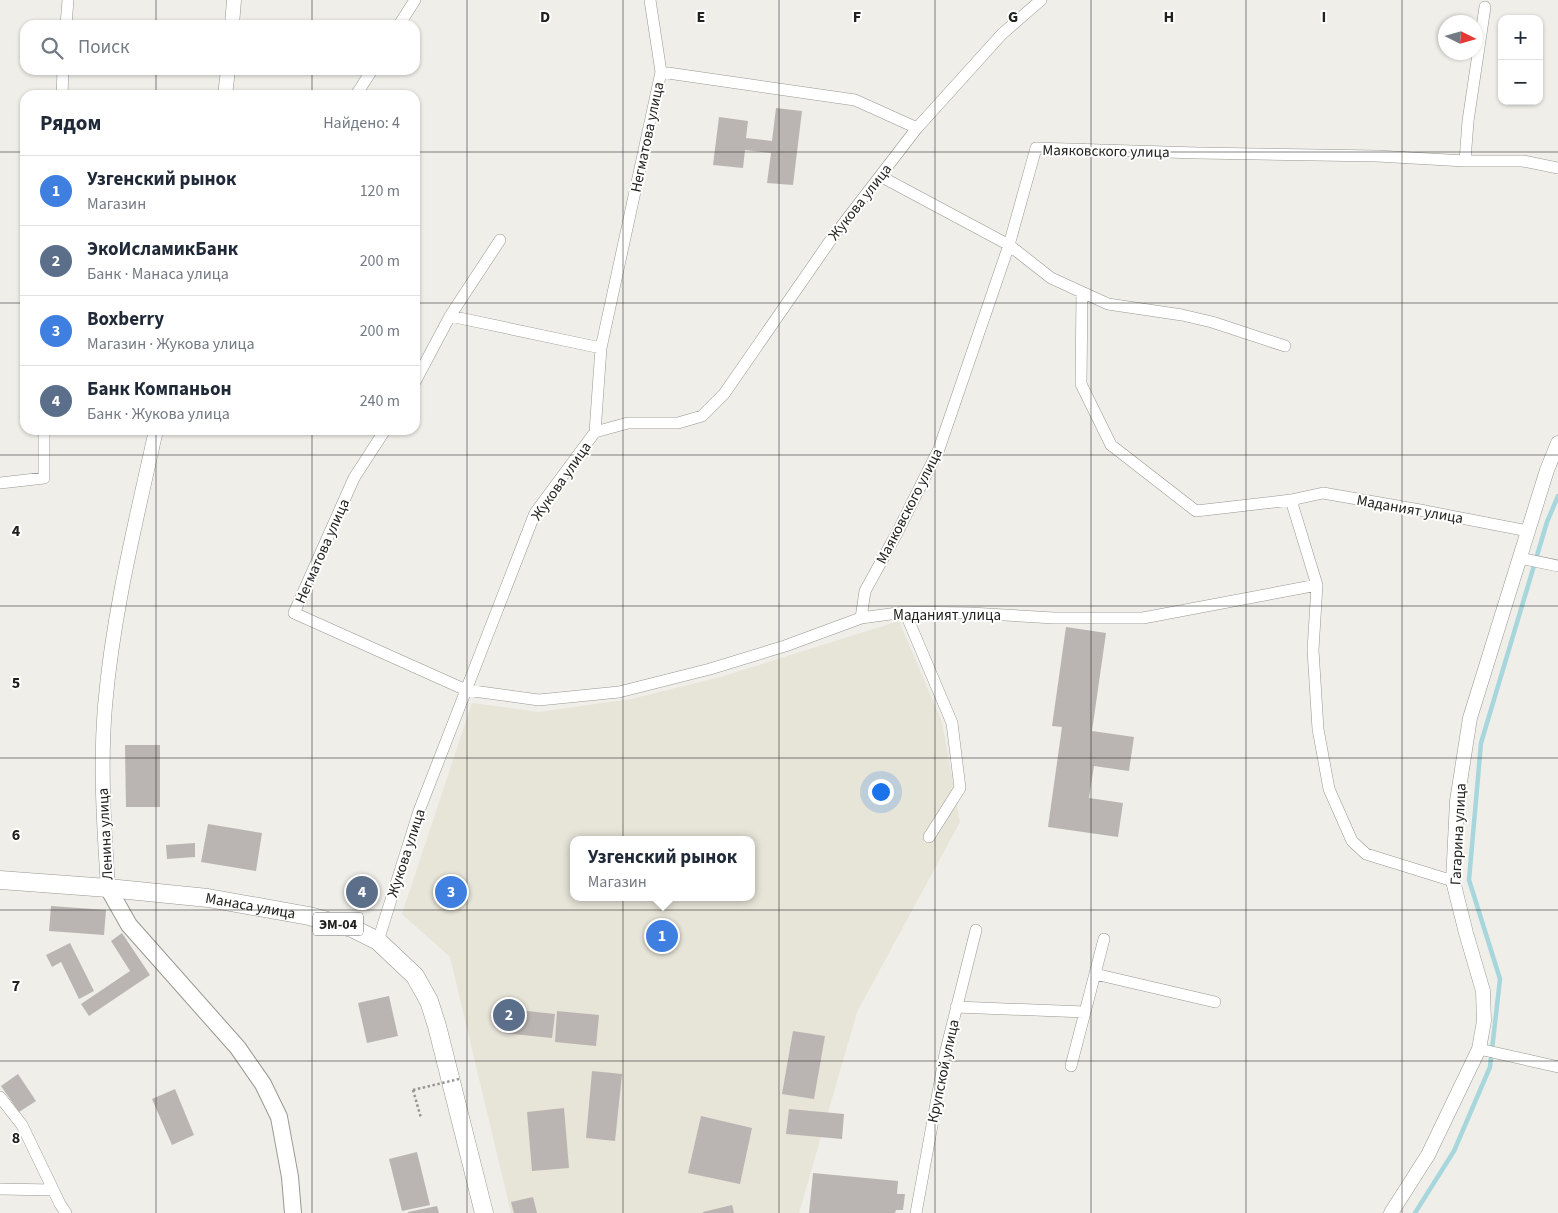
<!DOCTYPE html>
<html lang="ru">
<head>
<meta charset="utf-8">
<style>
	:root { --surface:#fff; --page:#f2f2f3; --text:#1f2937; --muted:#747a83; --line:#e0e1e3; --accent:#b45309 }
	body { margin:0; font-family:"Source Sans 3",sans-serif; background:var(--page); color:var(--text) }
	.controls { position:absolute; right:15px; top:15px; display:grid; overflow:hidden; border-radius:10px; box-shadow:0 1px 4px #0004 }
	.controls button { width:45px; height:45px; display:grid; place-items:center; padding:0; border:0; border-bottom:1px solid var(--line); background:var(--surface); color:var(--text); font:25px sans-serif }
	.compass { position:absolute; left:1438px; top:15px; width:45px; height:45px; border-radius:50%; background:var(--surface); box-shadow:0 1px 4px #0004; rotate:95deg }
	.you { position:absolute; left:880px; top:791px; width:18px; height:18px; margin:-12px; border:4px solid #fff; border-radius:50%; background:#1a73e8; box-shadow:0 0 0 8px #1a73e833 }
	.badge { display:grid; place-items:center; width:32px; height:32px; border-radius:50%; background:var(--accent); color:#fff; font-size:16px; font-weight:700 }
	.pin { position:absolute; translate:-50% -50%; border:2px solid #fff; box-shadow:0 1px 5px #0006 }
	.popup { position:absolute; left:570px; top:836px; width:185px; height:65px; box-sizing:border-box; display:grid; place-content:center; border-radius:10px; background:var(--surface); filter:drop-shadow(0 1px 4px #0005); font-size:16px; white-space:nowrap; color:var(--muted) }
	.popup b { font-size:19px; color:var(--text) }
	.popup::after { content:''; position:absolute; left:50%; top:100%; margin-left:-10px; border:10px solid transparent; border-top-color:var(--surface) }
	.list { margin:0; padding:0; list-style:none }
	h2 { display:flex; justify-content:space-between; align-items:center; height:65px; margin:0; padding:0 20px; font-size:21px }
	h2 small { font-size:16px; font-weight:400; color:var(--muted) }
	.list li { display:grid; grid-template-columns:32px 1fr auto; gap:15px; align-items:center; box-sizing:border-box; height:70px; padding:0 20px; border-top:1px solid var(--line) }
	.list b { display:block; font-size:19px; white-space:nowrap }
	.list p { margin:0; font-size:16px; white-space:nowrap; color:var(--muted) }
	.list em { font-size:16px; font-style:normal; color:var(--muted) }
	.icon { flex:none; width:28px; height:28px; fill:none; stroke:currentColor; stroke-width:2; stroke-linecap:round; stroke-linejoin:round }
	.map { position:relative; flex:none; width:1558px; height:1213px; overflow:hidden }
	.search { position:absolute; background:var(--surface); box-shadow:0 1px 4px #0004; left:20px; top:20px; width:400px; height:55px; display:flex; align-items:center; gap:12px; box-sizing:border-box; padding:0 18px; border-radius:15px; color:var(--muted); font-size:19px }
	.panel { position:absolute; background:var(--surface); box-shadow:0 1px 4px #0004; left:20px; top:90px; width:400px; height:345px; border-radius:15px }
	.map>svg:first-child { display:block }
	.built { fill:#e7e4d8; fill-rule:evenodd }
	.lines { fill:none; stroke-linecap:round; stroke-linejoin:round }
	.stream { stroke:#a7d6dc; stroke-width:4.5 }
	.building { fill:#bab5b2 }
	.minor-casing { stroke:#989792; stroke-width:12 }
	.tertiary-casing { stroke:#989792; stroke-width:15 }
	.secondary-casing { stroke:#989792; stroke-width:18 }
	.primary-casing { stroke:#989792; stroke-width:19 }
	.path { stroke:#969692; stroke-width:2.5; stroke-dasharray:2.5 2.5; stroke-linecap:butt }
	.minor { stroke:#fff; stroke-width:11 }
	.tertiary { stroke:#fff; stroke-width:14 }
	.secondary { stroke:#fff; stroke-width:16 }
	.primary { stroke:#fff; stroke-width:18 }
	.path-bridge { stroke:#969692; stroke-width:2.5; stroke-dasharray:2.5 2.5; stroke-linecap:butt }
	.grid { fill:none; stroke:#21211f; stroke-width:1; stroke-opacity:0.55 }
	.labels { text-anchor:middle; stroke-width:4; stroke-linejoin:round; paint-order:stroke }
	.shield { fill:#fff; stroke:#646462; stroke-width:1 }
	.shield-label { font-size:14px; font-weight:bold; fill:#21211f }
	.street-label { font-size:15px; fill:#21211f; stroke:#fff }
	.grid-label { font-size:16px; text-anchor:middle; font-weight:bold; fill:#21211f; stroke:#fff; stroke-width:4; stroke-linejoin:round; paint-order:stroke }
</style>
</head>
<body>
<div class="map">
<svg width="1558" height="1213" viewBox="0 0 1558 1213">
	<rect width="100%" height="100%" fill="#efeee9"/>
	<!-- built -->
	<path class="built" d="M899,621l43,101 18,100 -103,190 -58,201h-288l-61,-256 -48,-43 70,-211 67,9 92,-13 93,-23zM573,840h178v57h-178z"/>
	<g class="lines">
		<!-- stream -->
		<path class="stream" d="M1415,1213l39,-62 36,-84 10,-88 -31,-99 12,-137 66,-221 11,-26"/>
	</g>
	<!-- building -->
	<path class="building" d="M776,108l26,3 -9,74 -26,-2 4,-30 -26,-3 -2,18 -30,-3 6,-48 29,4 -2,17 26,3z
		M1066,627l40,6 -14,98 42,6 -5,34 -35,-5 -5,32 34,5 -5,34 -70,-10 14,-100 -10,-1z
		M125,745h35v62h-34z
		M208,824l54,9 -6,38 -55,-9z
		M195,843v14l-28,2 -1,-14z
		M51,906l55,4 -2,25 -55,-4z
		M122,933l28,42 -61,41 -8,-12 49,-33 -19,-30z
		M70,943l24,48 -15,8 -18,-37 -9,5 -6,-12z
		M389,996l9,40 -31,7 -9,-40z
		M507,1009l48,5 -3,24 -48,-5z
		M557,1011l42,4 -3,31 -41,-4z
		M793,1031l32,5 -11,63 -32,-5z
		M592,1071l30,3 -7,67 -29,-3z
		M18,1074l18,27 -17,11 -18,-26z
		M175,1089l19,46 -22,10 -20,-46z
		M564,1108l5,60 -37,3 -5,-59z
		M789,1109l55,5 -2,25 -56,-5z
		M701,1116l51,12 -12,56 -52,-11z
		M417,1152l13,53 -28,6 -13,-52z
		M813,1173l85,8 -1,13h8l-2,16h-7l-1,3h-86z
		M533,1197l4,16h-23l-3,-11z
		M732,1205l2,8h-31v-1z
		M437,1206l2,7h-31v-1z"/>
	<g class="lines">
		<defs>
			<path id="minor" d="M650,0l11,72
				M66,25l2,-25
				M399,25l16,-25
				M62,95l1,-25
				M356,95l16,-25
				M1465,161l3,-40 17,-114
				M880,176l129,69 42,33 57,26 74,11 30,7 73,24
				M1082,292l-1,92 30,61 85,66 95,-11 32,-7 97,17 108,21
				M450,316l151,32
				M415,382l35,-66 50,-76
				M385,430l-31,48 -60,135 172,77 73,10 80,-8 91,-23 75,-23 76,-28 44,-6 65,1 84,5h89l174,-33
				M595,432l6,-84 60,-276 194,28 62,28
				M0,483l44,-5v-48
				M1291,500l26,85 -4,65 5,79 11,60 23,52 14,13 87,27
				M1520,558l38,8
				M905,612l47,111 8,65 -31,49
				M861,618l4,-27 32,-58 42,-84 70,-204 27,-97 162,5 179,3 88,5h58l35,7
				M378,941l41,-130 116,-298 60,-81 33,-9h50l24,-7 22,-22 106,-153 87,-113 85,-94 39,-34
				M1095,974l120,28
				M956,1007l129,5
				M1479,1049l79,18
				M1071,1066l33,-127
				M0,1097l22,28 38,79 6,9
				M0,1189l53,1
				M916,1213l29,-159 31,-124"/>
			<path id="tertiary" d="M232,25l2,-25
				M225,95l3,-25
				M108,888c-4,-61 -8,-122 -3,-182 8,-94 31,-185 51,-276
				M1391,1213l37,-58 51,-106 5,-28 -1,-30 -17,-58 -13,-52 4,-80 13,-83 77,-248 11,-27"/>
			<path id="secondary" d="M108,888l21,37 109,123 25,36 16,33 11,60 3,36"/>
			<g id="primary">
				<path id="s1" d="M0,880l108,8 100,10 101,18 43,12 26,13 37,35 14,25 8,25 47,187"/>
			</g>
		</defs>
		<!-- minor casing -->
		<use href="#minor" class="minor-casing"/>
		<!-- tertiary casing -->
		<use href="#tertiary" class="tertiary-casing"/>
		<!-- secondary casing -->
		<use href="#secondary" class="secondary-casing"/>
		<!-- primary casing -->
		<use href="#primary" class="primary-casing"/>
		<!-- path -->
		<path class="path" d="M413,1090l8,28"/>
		<!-- minor -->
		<use href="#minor" class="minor"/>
		<!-- tertiary -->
		<use href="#tertiary" class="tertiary"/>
		<!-- secondary -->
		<use href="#secondary" class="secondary"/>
		<!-- primary -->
		<use href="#primary" class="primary"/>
		<!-- path-bridge -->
		<path class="path-bridge" d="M413,1090l46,-11"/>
	</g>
	<!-- grid -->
	<path class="grid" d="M156,0v25M312,0v25M467,0v1213M623,0v1213M779,0v1213M935,0v1213M1091,0v1213M1246,0v1213M1402,0v1213M156,70v25M312,70v25M0,152h25M415,152h1143M0,303h25M415,303h1143M156,430v783M312,430v783M0,455h1558M0,606h1558M0,758h1558M0,910h1558M0,1061h1558"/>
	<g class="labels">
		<!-- shield labels -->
		<rect class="shield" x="313" y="912.5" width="50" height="23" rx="4"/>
		<g class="shield-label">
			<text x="338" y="929">ЭМ-04</text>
		</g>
		<!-- street labels -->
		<g class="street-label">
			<text transform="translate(647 137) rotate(-78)" y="5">Негматова улица</text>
			<text transform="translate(1106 151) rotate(1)" y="5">Маяковского улица</text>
			<text transform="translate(860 202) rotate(-52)" y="5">Жукова улица</text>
			<text transform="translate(561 481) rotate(-55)" y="5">Жукова улица</text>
			<text transform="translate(909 506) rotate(-63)" y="5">Маяковского улица</text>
			<text transform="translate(1410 509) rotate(10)" y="5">Маданият улица</text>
			<text transform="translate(322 551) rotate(-66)" y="5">Негматова улица</text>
			<text x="947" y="620">Маданият улица</text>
			<text transform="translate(105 834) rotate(-93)" y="5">Ленина улица</text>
			<text transform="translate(1458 834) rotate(-87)" y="5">Гагарина улица</text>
			<text transform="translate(406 853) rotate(-72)" y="5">Жукова улица</text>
			<text dy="5" stroke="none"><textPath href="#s1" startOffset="252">Манаса улица</textPath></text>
			<text transform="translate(943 1071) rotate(-78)" y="5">Крупской улица</text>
		</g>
	</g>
	<g class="grid-label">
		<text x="545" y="22">D</text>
		<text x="701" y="22">E</text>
		<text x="857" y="22">F</text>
		<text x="1013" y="22">G</text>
		<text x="1169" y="22">H</text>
		<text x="1324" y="22">I</text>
		<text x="16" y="536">4</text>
		<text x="16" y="688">5</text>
		<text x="16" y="840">6</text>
		<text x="16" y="991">7</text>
		<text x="16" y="1143">8</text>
	</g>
</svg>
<div class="controls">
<button>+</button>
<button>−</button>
</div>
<svg class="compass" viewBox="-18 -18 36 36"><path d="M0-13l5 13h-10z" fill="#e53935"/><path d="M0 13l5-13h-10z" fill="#747a83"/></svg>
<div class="you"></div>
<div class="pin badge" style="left:662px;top:936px;background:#3f7fe0">1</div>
<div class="popup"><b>Узгенский рынок</b>Магазин</div>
<div class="pin badge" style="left:509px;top:1015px;background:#5c6f8a">2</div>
<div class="pin badge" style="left:451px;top:892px;background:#3f7fe0">3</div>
<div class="pin badge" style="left:362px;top:892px;background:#5c6f8a">4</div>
<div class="search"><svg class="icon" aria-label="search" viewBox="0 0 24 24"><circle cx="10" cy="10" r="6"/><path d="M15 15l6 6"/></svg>Поиск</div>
<section class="panel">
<h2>Рядом<small>Найдено: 4</small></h2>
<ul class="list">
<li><span class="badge" style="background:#3f7fe0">1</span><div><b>Узгенский рынок</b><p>Магазин</p></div><em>120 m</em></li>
<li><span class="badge" style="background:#5c6f8a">2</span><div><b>ЭкоИсламикБанк</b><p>Банк · Манаса улица</p></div><em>200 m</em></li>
<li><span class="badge" style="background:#3f7fe0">3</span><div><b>Boxberry</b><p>Магазин · Жукова улица</p></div><em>200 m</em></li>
<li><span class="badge" style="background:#5c6f8a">4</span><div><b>Банк Компаньон</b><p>Банк · Жукова улица</p></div><em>240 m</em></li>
</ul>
</section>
</div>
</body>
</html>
